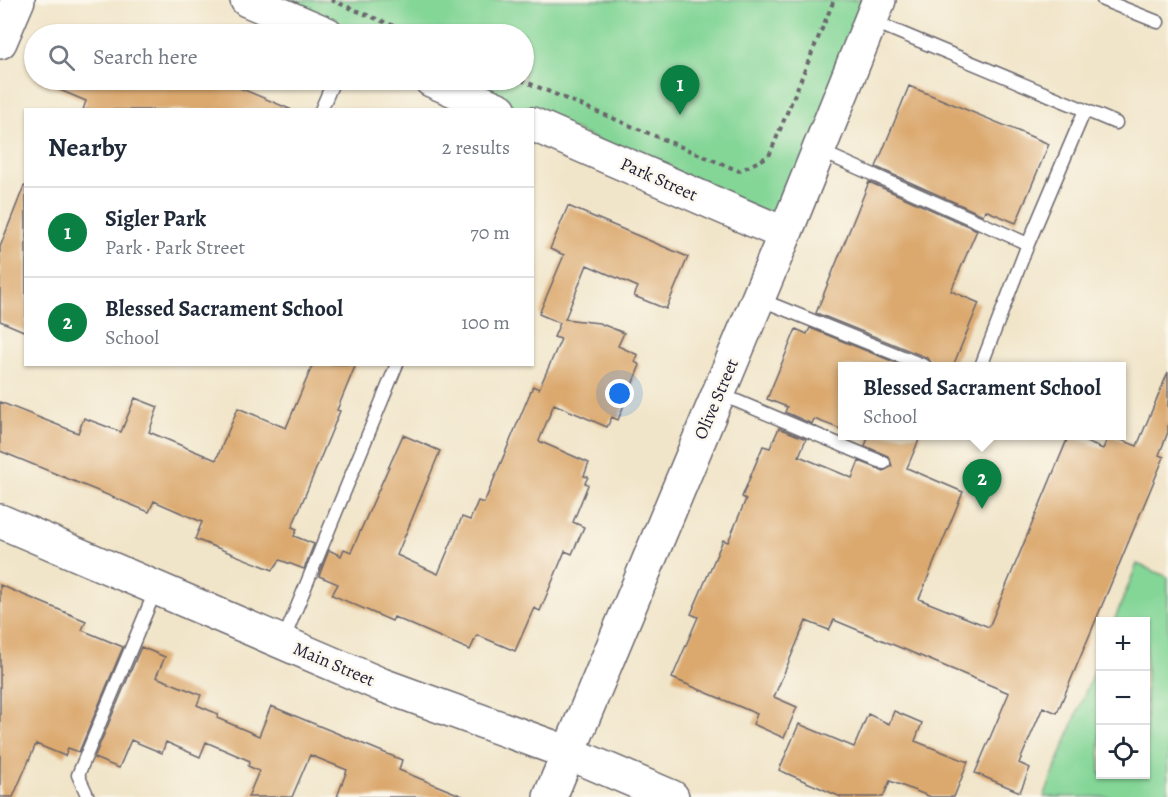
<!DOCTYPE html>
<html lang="en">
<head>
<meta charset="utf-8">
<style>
	:root { --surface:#fff; --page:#f6f6f7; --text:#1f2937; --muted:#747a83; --line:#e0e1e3; --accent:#0b8043 }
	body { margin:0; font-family:Alegreya,serif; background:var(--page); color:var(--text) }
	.controls { position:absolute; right:18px; bottom:18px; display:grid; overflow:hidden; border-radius:0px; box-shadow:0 2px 4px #0004 }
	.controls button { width:54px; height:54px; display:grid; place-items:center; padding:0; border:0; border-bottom:2px solid var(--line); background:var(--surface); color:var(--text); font:30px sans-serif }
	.you { position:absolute; left:620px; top:394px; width:21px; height:21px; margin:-15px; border:4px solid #fff; border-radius:50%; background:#1a73e8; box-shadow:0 0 0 9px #1a73e833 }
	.badge { display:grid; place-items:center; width:39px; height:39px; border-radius:50%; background:var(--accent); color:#fff; font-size:20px; font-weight:700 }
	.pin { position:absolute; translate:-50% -50px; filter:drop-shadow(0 2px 3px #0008) }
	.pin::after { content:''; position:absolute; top:32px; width:21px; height:18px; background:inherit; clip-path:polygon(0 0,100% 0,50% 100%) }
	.popup { position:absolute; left:838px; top:362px; width:288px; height:78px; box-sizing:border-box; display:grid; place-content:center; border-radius:0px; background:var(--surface); filter:drop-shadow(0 2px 4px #0005); font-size:20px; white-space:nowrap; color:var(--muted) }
	.popup b { font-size:22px; color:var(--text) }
	.popup::after { content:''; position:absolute; left:50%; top:100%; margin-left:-12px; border:12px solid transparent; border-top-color:var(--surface) }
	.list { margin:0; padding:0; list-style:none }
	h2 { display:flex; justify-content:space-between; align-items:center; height:78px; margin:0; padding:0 24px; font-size:26px }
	h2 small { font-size:20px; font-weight:400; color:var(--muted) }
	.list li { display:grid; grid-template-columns:39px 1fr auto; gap:18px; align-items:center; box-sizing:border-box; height:90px; padding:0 24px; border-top:2px solid var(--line) }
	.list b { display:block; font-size:22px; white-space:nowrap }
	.list p { margin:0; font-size:20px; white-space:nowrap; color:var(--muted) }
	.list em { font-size:20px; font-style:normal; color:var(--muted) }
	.icon { flex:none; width:33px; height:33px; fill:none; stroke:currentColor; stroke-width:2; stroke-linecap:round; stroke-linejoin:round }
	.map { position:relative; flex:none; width:1168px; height:797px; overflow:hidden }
	.search { position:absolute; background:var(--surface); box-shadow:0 2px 4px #0004; left:24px; top:24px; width:510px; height:66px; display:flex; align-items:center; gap:15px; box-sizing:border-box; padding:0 21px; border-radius:33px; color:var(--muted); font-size:22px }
	.panel { position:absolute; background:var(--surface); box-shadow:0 2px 4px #0004; left:24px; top:108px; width:510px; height:258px; border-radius:0px }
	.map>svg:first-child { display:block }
	.green { fill:#84d697; stroke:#537c69; stroke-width:1.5 }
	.building { fill:#dba96e }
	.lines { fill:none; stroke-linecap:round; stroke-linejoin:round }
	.lane-casing { stroke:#6a666d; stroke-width:15 }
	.secondary-casing { stroke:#6a666d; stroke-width:36 }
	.path { stroke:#6a666d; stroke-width:4; stroke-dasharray:4.5 4.5; stroke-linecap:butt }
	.lane { stroke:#fff; stroke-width:12 }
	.secondary { stroke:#fff; stroke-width:33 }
	.labels { text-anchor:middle; stroke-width:5; stroke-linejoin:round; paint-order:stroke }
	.street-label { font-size:18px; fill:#22223b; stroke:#fbf7ec }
</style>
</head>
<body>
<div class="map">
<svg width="1168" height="797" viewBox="0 0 1168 797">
	<rect width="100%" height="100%" fill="#fbf7ec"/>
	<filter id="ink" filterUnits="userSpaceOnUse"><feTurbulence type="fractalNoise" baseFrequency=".0167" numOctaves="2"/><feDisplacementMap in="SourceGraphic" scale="12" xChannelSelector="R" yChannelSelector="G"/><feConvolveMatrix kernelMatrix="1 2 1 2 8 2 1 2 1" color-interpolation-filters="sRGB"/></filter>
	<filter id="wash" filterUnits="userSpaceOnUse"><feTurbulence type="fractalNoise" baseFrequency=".008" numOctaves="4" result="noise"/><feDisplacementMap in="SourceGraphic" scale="24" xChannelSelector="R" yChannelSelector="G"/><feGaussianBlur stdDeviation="1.35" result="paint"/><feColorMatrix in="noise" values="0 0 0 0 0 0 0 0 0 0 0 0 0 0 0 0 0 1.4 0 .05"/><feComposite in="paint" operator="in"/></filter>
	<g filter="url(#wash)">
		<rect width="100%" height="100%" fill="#f1e5c9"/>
		<!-- green -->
		<path class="green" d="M245,0h628l-90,226 -251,-116 -27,-1 -71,-29h90v-46h-197z
			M1137,564l31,13v220h-124l56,-142v119h46v-152l-32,-1z"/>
		<g id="blocks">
			<!-- building -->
			<path class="building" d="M36,80h185l71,30h-209l3,-9z
				M909,86l140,58 -33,79 -31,-13 -2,5 -107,-48z
				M869,182l108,48 -26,61 28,12 -26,63h-20l-5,-8 -112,-45z
				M24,186h2v146l-26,-11v-74z
				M568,206l120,51 -22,52 -32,-13 4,-9 -51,-22 -22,54 34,4 25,10 -6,13 20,9 -3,7 5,3 -22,55 -6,-3 -5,10 -53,-23 -15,37 50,22 -5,13 4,1 -3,6 3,2 -15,37 11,5 -12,27 -7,-3 -25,60 -6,-3 -19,43 -38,-16 -7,15 -76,-33 -2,4 -60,-26 6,-11 -19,-8 10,-26 12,6 3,-7 7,3 52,-117 37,16 -43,104 41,19 24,-57 8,3 8,-19 6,2 49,-117 6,3 22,-50 -7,-2 6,-14 -21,-9 25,-59 -14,-6z
				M810,328l94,38h-61v64l-29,-11 -2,5 -27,-12 2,-5 -20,-8 29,-70 11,5z
				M313,364h43l-19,46 3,1 -48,116 5,2 -3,7 20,8 -10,25 -24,-9 -7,10 -78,-31 7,-17 -48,-21 -5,11 -149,-61v-49l78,31 6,-15 37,14 14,-34 23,9 -9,25 67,28 22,-52 48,20z
				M1168,372v60l-9,23 5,2 -107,256 -14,-6 -24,56 11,5 -10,24 -45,-19 34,-80 -175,-73 -5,10 -23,-9 -32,76 23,10 -13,31 -31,-14 4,-10 -85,-36 26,-61 -7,-3 32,-74 5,2 18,-43 -4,-2 21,-51 7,2 9,-20 27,11 -7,17 53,22 7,-17 25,10 8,-5 -4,-10 -23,-10 4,-11h52l-14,33 56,24 -44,107 70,28 80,-192 34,14 6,-14 28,11z
				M0,585l86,36 -4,9 41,17 -44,105 -11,-4 -3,8 -29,-12 -23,53h-13z
				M141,647l24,10 -9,20 45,18 -4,10 21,9 -1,4 42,18 12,-30 131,54 -3,10 66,27h-128l10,-27 -37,-15 -18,42h-44l11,-26 -11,-5 2,-5 -44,-19 -6,15 -34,-15 -4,11 -31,-13 -12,28 -25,-10z
				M894,711l28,12 -7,18 53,21 -14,35h-23l-41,-16 -7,16h-42l-62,-27 20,-46 55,23 14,-33 21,10z"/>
		</g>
	</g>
	<g filter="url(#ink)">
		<use href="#blocks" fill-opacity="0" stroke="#6a666d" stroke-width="1.5"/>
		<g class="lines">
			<defs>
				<path id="lane" d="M1103,0l55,22
					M872,21l244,102
					M321,110l13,-30
					M820,151l208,93 57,-134
					M759,299l166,67
					M981,366l47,-122
					M720,394l164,69
					M283,641l114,-277
					M88,797l-10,-22 78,-186"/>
				<path id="secondary" d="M247,0l80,34
					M0,42l18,-42
					M431,80l69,30
					M532,124l253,110
					M0,521l382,164 187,68 103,44
					M550,797l235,-563 94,-234"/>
			</defs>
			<!-- lane casing -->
			<use href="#lane" class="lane-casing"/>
			<!-- secondary casing -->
			<use href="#secondary" class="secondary-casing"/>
			<!-- path -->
			<path class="path" d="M331,0l82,34
				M521,80l218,91 30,-15 65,-156"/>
			<!-- lane -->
			<use href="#lane" class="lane"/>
			<!-- secondary -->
			<use href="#secondary" class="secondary"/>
		</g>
	</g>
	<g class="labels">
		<!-- street labels -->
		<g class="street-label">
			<text transform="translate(659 179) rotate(24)" y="6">Park Street</text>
			<text transform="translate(716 399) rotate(-67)" y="6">Olive Street</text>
			<text transform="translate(334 664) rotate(23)" y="6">Main Street</text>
		</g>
	</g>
</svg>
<div class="controls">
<button>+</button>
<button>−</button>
<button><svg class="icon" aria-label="locate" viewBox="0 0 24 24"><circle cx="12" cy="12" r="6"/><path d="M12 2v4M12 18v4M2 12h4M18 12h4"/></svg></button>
</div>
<div class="you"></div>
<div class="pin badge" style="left:680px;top:115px">1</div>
<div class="pin badge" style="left:982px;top:509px">2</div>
<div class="popup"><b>Blessed Sacrament School</b>School</div>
<div class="search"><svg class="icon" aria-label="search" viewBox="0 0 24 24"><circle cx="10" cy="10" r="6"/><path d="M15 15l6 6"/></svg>Search here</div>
<section class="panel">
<h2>Nearby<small>2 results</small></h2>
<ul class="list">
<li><span class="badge">1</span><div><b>Sigler Park</b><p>Park · Park Street</p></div><em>70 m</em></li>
<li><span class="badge">2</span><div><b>Blessed Sacrament School</b><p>School</p></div><em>100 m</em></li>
</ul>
</section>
</div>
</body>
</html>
